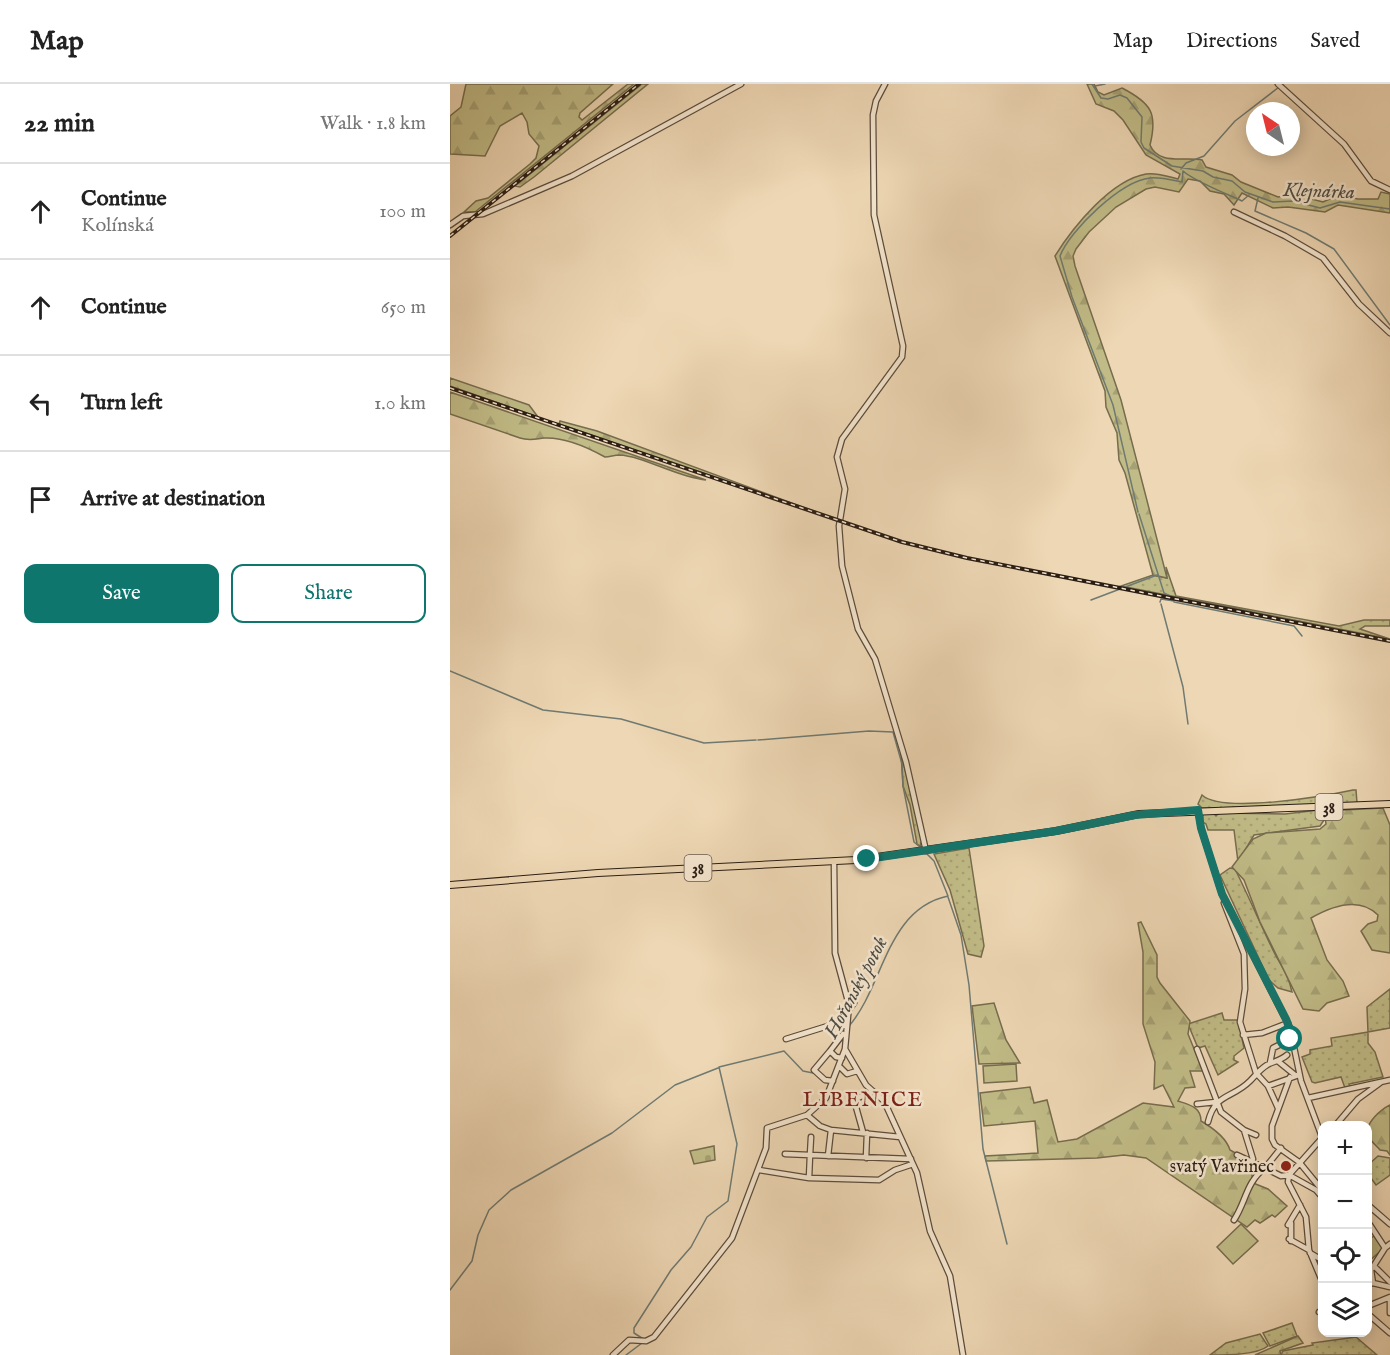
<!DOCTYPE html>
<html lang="en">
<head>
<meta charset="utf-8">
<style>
	:root { --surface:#fff; --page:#f2f2f2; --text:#222; --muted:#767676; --line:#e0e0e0; --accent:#0f766e }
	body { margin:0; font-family:"IM FELL English",serif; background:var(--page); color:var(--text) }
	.controls { position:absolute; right:18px; bottom:18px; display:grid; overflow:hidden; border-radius:12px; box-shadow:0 3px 15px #0003 }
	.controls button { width:54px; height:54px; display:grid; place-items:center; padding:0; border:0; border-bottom:2px solid var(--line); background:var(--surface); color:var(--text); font:30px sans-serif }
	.compass { position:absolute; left:796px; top:18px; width:54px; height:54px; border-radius:50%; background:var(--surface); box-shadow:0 3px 15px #0003; rotate:325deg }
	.stop { position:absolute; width:18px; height:18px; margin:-14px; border:4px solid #0f766e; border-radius:50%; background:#fff }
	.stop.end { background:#0f766e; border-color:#fff; box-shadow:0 2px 6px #0008 }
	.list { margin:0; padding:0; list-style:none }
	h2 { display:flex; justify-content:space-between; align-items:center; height:78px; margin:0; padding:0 24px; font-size:26px }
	h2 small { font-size:20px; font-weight:400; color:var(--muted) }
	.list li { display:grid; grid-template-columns:39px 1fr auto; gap:18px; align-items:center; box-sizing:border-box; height:96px; padding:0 24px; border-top:2px solid var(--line) }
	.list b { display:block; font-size:22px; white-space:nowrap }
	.list p { margin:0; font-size:20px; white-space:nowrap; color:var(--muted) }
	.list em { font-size:20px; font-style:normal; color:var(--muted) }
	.actions { display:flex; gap:12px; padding:18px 24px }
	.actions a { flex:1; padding:14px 0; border:2px solid var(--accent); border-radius:12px; text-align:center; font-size:21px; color:var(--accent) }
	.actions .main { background:var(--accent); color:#fff }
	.icon { flex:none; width:33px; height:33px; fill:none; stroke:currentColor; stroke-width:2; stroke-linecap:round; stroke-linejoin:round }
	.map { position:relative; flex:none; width:940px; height:1271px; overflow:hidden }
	header { display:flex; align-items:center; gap:36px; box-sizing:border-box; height:84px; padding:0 30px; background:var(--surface); border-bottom:2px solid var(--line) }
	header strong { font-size:28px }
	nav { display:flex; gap:33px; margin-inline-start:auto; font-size:21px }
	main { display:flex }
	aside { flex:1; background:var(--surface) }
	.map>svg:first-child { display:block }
	.grass { fill:url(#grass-dots); stroke:#766c4e; stroke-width:1.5 }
	.forest { fill:url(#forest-firs); stroke:#766c4e; stroke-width:1.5 }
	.cemetery { fill:url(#cemetery-stones); stroke:#766c4e; stroke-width:1.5 }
	.green { fill:#c1bc87; stroke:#766c4e; stroke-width:1.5 }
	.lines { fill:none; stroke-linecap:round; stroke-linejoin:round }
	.stream { stroke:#6e7a73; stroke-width:1.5 }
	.minor-casing { stroke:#5b4c3c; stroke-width:7 }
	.major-casing { stroke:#2a1d14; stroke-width:8 }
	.minor { stroke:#f4e5ce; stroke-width:4.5 }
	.major { stroke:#eed7b4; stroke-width:6 }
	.rail-casing { stroke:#2a1d14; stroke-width:4 }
	.rail { stroke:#f4e5ce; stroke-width:1.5; stroke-dasharray:4.5; stroke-linecap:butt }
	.route { stroke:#0f766e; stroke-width:8 }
	.poi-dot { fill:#8f2418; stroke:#f4e5ce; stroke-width:2 }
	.labels { text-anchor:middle; stroke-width:5; stroke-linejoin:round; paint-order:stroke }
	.shield { fill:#f4e5ce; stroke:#67594c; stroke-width:1.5 }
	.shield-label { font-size:16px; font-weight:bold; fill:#2a1d14 }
	.poi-label { font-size:18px; fill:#2a1d14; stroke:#f4e5ce; text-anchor:end }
	.water-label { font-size:20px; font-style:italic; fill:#4c4c44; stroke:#f4e5ce }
	.quarter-label { font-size:21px; letter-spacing:1.5px; fill:#7a1f14; stroke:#f4e5ce }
</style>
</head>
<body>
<header>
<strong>Map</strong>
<nav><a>Map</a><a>Directions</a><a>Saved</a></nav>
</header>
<main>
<aside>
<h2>22 min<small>Walk · 1.8 km</small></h2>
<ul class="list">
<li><svg class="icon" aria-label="ahead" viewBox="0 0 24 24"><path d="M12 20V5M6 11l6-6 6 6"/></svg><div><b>Continue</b><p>Kolínská</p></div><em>100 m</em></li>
<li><svg class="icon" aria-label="ahead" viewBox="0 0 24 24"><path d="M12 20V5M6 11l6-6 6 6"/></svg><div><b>Continue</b></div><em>650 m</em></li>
<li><svg class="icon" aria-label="left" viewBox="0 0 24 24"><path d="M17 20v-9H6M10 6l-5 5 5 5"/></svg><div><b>Turn left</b></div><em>1.0 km</em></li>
<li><svg class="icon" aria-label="arrive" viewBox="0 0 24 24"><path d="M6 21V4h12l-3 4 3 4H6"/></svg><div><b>Arrive at destination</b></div></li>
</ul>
<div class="actions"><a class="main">Save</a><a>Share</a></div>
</aside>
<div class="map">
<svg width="940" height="1271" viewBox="0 0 940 1271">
	<defs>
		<pattern id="grass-dots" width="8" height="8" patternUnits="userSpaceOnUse" patternTransform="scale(1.5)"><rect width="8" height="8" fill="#c1bc87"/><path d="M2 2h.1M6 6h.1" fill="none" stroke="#a6a174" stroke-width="1.8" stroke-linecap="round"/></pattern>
		<pattern id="forest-firs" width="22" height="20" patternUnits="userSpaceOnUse" patternTransform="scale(1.5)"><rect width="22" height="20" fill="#c1bc87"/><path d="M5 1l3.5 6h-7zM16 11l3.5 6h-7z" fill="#a6a174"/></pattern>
		<pattern id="cemetery-stones" width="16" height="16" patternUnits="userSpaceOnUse" patternTransform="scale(1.5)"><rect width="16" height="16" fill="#c1bc87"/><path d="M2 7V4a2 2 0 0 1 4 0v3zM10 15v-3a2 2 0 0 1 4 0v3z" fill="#a6a174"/></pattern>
	</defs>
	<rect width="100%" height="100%" fill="#eed7b4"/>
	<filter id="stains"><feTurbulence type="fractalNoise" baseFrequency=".00333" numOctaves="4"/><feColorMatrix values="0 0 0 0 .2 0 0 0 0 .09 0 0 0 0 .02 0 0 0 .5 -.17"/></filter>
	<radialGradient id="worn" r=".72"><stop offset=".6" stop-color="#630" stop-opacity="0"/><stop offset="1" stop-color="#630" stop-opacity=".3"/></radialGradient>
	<!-- grass -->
	<path class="grass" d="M716,483l10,29 163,30 25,-6h26v6h-25l-5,3 30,10 -269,-53 32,-11 14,3z
		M451,669l21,87 -2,6 -3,-2 -7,-39 -7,-19z
		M903,706h3l1,13 -142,5h-13l-4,-4 4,-9c20,19 123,1 151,-5z
		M869,726l4,2 1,8 -4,6 -66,9 -16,27 -4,-32h-26l-2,-6 -3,-2v-8l10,-1 3,3 3,-3 66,1z
		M519,764l15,98 -3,11 -13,-3 -18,-64 -16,-36z
		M780,784l5,1c13,26 24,52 36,77 8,18 17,26 21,46l-14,-4 -9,-8 -49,-105z
		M940,905v39l-22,4v11l7,9 8,25 -34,7 1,3 -5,1 -4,-11 -26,6 -3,-1 -10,-25 8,-3v-4l22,-4 -1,-8 37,-6 -1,-25z
		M772,929l2,7h14l6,28 -10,8v4l4,2 -20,13 -13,-29 -7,2 -10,-24z
		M928,1072l12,2v17l-14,10 -8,-11v-9z
		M842,1239l5,13 -27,10 -7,-13z
		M810,1250l8,12c-11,9 -41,9 -58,9l16,-12z
		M906,1253l21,18h-96l2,-4 30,-6 -1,-2z"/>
	<!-- forest -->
	<path class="forest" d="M16,0h147l-33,29 -1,4 3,3 46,-36h6l-159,128h-11l12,-11 12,-3 42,-34 6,-6 3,-12 -10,-12 -2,-12 -5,-9 -22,13 -15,30 -35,-2v-38l11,-9z
		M192,0h6l-114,93 -14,10 -5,-1z
		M637,0h7l4,8 6,3 18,-7c29,15 36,25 28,57 9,21 35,11 52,15l4,7 26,8 9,7 37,15 18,-2 27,7 16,-7 19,4h20l3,-7 9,2v19l-52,-8 -13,7 -37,-5 -15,1 -31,-15 -8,12 -10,-11 -14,-3 -10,-10 -12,-2 -9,13 -24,-5 -9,2 -30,18 -27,25 -13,17 -3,7 2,10 46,134 46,178 -14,-3 -28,-102 -6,-13 -2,-27 -11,-26 -1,-16 -50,-135c18,-29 56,-76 91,-82 11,-2 22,3 32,5l2,-5 -34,-19 -23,-35 -9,-9 -18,-7z
		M0,294l79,27 9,12 -88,-31z
		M0,308l256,88c-30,-3 -62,-24 -87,-25 -5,0 -9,2 -14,2 -16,-9 -41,-20 -61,-19 -9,1 -15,3 -24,0l-70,-24z
		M110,337l37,10 238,88 -276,-95z
		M933,724l7,17v128l-18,-3 -11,-19 7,-7 9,-3 1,-6c-19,-19 -46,-9 -67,3l16,42 16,21 6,15 -22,7 -8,8 -16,-2 -43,-87 -16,-42 -12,-13 21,-28 13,-6 54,-4 6,-5 -2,-13z
		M691,838l16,33v22l3,6 30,38 -2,13 15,37h-13l5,16 -10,1 -7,13c12,4 23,6 23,20 12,7 25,16 29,29l25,14 -4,4 2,15 15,6 19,17 -12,11 -3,-2 -12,8 -5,-3 -8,7 -101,-69 -22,-3 -27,3 -111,3 -1,-5 53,-3 -3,-32 -51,5 -4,-33 50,-6 4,16 13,-3 11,42 19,-3 66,-36 31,4 -11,-22 -9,4 1,-27 -12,-38v-72l-5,-29z
		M544,919l12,37 14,23 -41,1 -7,-58z
		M940,1021v50l-3,-4 -7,-1c-3,-4 -11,-10 -12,-15 -4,-12 14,-26 22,-30z
		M927,1150l7,14 -16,14v-22z
		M848,1252l5,7 -23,8 1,4h-26z"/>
	<!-- cemetery -->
	<path class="cemetery" d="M264,1062l1,14 -21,4 -4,-13z"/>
	<!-- green -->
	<path class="green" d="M566,980l1,17 -33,2 -1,-17z
		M791,1140l17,17 -25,23 -16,-17z"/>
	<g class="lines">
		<!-- stream -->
		<path class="stream" d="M642,0l9,14 7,1 12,-4 7,3 15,19 -1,25 3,6 28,18 31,5 10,6 19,4 13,11 28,10 20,-1 27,7 20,-6 50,7
			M645,2l10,-2
			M731,85l5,-6 18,-7 31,-35 48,-37
			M733,87c11,10 44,23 59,30l7,-6
			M808,114l-3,13 51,22 28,16 56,76
			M688,428l-25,-107 -41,-108 -12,-41c10,-26 61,-75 90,-78 9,-1 22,2 32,4l1,-11
			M689,430l25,79 10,5
			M641,516l66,-25
			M710,518l1,-3 13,2
			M724,518l120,24 8,10
			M711,520l22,83 5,37
			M0,587l93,39 78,9 83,24 52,-3
			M308,656l111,-9 24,1 9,32 1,22 11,56 6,5
			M498,813l13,38 8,50 14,164 24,95
			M399,942c35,-40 37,-117 99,-130l-14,-35 -7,-7
			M0,1206l22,-29 6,-26 11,-25 22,-20 101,-57 63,-48 43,-17
			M195,1256l-11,-7v-5l37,-58 20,-23 16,-30 21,-16 9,-57 -18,-77 65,-16 19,20 10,2
			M176,1271l16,-12"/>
		<defs>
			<path id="minor" d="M435,0l-9,17 -3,14 1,100 29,131 -1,11 -60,82 -5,18 8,32 -6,37 3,40 16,63 17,30 31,103 20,89
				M828,0l66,60 27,37 19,9
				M784,128l51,24 38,22 36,46 31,29
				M0,141l13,-9 20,-2 89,-38 169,-92
				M748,726l3,18 21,66 68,134 11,53 21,56
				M774,819l20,51 1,35 -5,33 16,51 12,13 10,22
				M398,913l6,6 -5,7
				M793,951l19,-2 26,-10
				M336,955l45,-14 15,1
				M395,965l21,36 18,16 33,72 13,58 20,45 13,79
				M747,965l24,63 23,18 9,29 -2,3
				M380,967l-16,19 11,10 8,1
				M392,974l-6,-1 -6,-6 13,-17
				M829,978l16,13
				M820,979l3,-15 20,-10
				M390,983l7,7 10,-3
				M840,993l-18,49v13l3,6 24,17 23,28
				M818,1002l31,-11
				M858,1014l82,-18
				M747,1020l19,-2
				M357,1031l13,11 11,4 69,7
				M758,1038c7,-29 24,-23 42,-41 6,-6 9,-11 17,-16 7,-4 13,-4 20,-10
				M885,1042l23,-27 22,-16
				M794,1046l12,5
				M413,1048l-9,-32 18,-9
				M335,1070l25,1 1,-18
				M787,1071l28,13 16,-20
				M378,1072l3,-26
				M416,1074l1,-25
				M309,1086l50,8 70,2 16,-10 18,-6
				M359,1094l1,-23 101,4
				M872,1113l-6,-7 -27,-15 -1,7 18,35 3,33 13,31
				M918,1121l22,19
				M784,1136c12,-18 12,-38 31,-52l16,8 8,-1 33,-37
				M918,1138l17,26
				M841,1139v18
				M838,1141l12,-20
				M839,1155l20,11
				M860,1169l12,7
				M924,1182l16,16
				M923,1199l-2,-13 14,-22 5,-4
				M918,1201l5,-2 17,4
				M940,1215v14
				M918,1222l22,-9
				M869,1228l3,1
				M918,1230l22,19
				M163,1271l16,-15 17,1 8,-4 78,-99 34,-90 1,-20 40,-13 19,-17 19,-49 4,-44 -14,-52 -1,-92"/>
			<path id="major" d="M0,801l148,-12 258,-13 200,-29 83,-17 251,-10"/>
		</defs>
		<!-- minor casing -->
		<use href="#minor" class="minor-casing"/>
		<!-- major casing -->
		<use href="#major" class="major-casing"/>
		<!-- minor -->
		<use href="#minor" class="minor"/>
		<!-- major -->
		<use href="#major" class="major"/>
		<defs>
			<path id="rail" d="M0,152l189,-152
				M0,304l452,154 65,16 423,83"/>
		</defs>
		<!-- rail casing -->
		<use href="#rail" class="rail-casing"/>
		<!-- rail -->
		<use href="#rail" class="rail"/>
	</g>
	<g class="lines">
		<!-- route -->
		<path class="route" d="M417,775l189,-28 79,-16 63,-5 3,18 21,66 64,125 7,19 -3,1"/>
	</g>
	<!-- markers -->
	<circle class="poi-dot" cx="836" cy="1082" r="6"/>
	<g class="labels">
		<!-- shield labels -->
		<g class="shield">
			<rect x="865.5" y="710" width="27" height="26" rx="4.5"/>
			<rect x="234.5" y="771" width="27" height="26" rx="4.5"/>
		</g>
		<g class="shield-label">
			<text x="879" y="729">38</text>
			<text x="248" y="790">38</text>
		</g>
		<!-- poi labels -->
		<g class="poi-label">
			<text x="824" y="1088">svatý Vavřinec</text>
		</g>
		<!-- water labels -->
		<g class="water-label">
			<text transform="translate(869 106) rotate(2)" y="7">Klejnárka</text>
			<text transform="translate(405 903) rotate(-62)" y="7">Hořanský potok</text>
		</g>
		<!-- quarter labels -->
		<g class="quarter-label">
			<text x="413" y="1022">LIBENICE</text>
		</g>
	</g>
	<rect width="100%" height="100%" filter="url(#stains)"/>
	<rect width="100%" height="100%" fill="url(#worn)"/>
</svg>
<div class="controls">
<button>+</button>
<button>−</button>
<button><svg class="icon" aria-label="locate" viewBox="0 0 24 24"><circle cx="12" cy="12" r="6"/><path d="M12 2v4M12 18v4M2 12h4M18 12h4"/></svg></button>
<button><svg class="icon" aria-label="layers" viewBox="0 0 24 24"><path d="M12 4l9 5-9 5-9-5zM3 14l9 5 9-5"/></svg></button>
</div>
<svg class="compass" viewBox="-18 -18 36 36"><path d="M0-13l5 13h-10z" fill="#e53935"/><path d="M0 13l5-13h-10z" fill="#767676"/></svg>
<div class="stop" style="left:840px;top:955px"></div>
<div class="stop end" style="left:417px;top:775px"></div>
</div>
</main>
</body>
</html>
